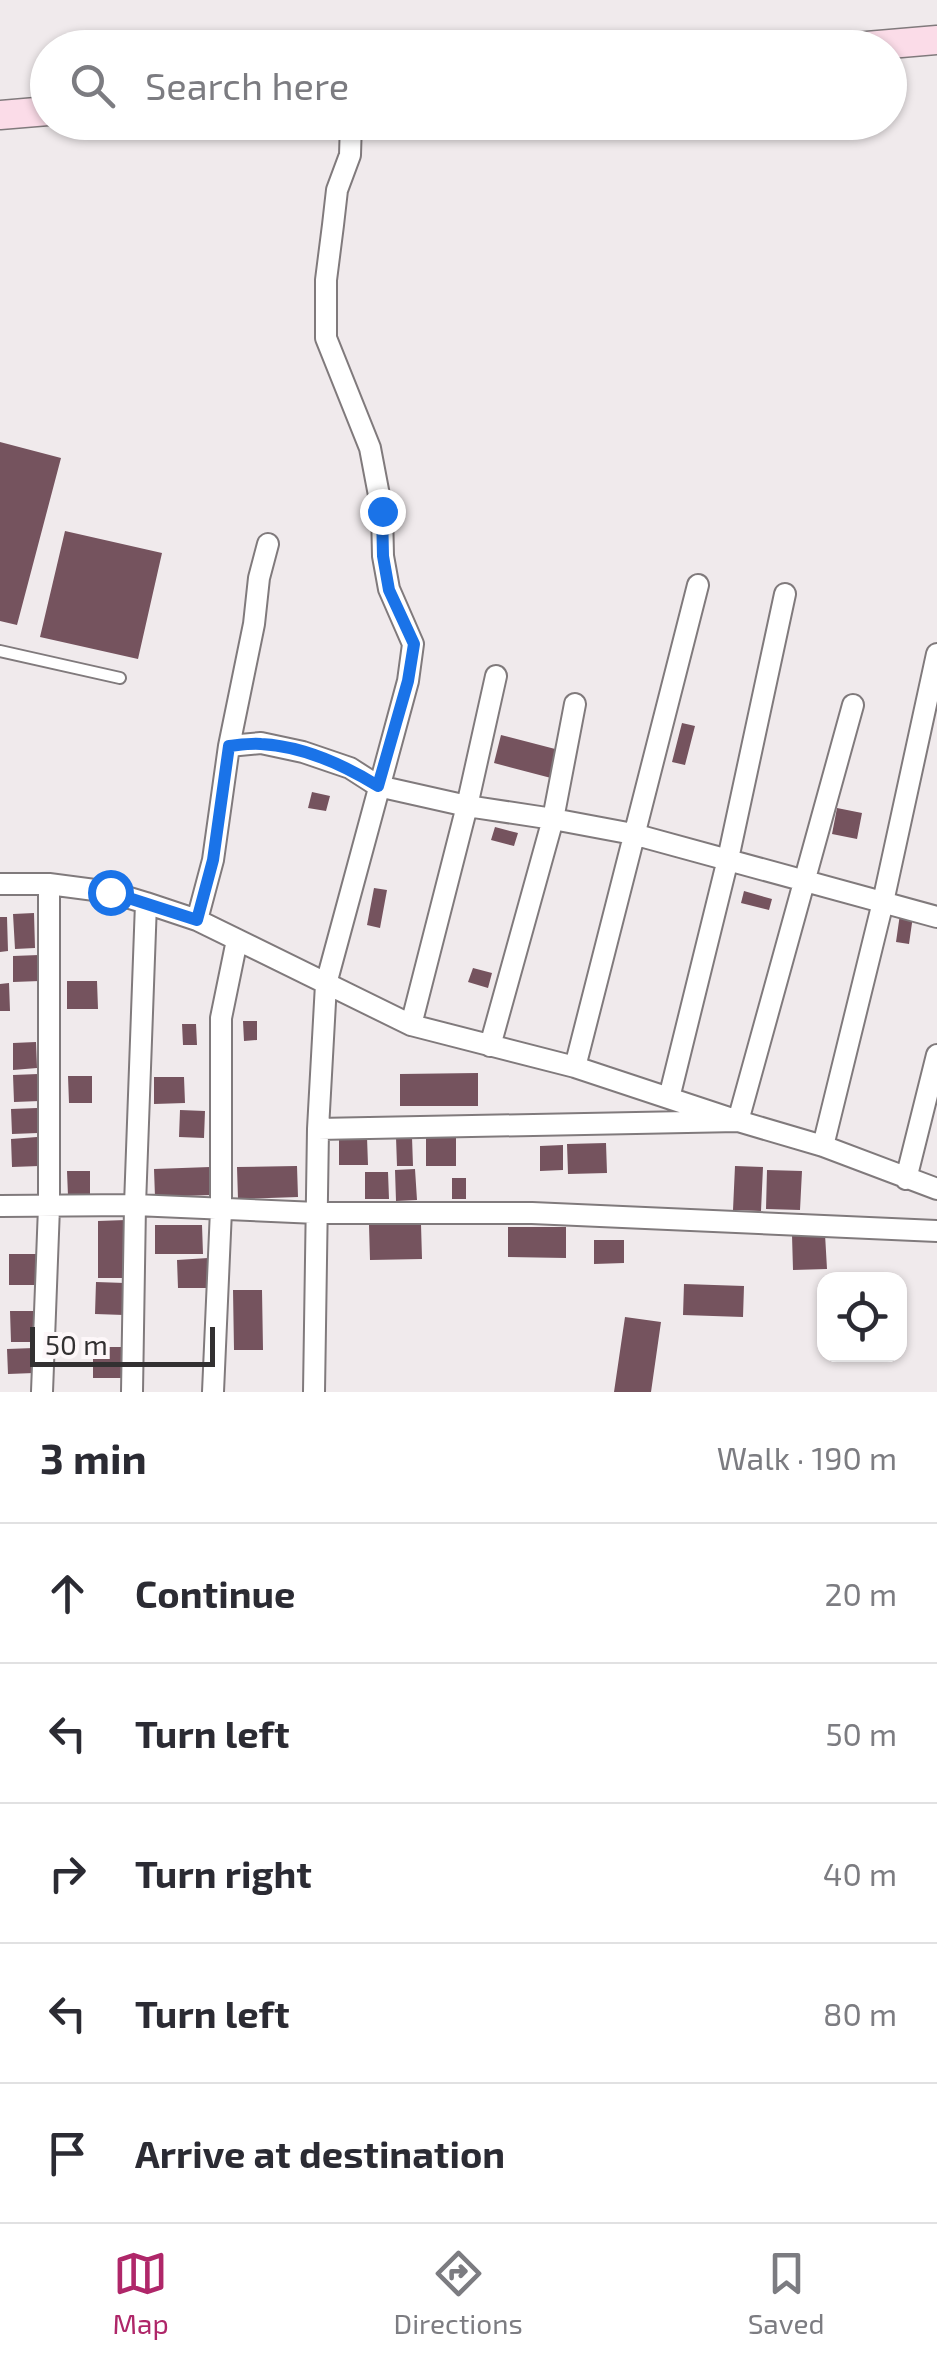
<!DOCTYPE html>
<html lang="en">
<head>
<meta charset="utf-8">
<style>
	:root { --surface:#fff; --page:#f7f7f7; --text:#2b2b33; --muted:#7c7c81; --line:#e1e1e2; --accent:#af2769 }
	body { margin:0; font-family:"Exo 2",sans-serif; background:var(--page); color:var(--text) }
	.controls { position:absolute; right:30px; bottom:30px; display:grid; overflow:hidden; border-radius:20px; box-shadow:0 2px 8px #0004 }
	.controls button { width:90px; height:90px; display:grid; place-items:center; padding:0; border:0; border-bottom:2px solid var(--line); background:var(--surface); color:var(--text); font:50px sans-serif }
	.scale { position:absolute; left:30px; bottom:25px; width:185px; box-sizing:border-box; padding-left:10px; border:5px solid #323031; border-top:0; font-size:28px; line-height:35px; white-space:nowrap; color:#323031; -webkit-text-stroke:8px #fdf7f9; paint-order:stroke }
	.stop { position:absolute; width:30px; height:30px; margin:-22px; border:8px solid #1a73e8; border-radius:50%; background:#fff }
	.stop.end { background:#1a73e8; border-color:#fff; box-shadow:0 2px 10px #0008 }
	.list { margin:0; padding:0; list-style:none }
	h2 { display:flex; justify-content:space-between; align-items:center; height:130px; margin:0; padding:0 40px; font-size:42px }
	h2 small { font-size:32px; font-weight:400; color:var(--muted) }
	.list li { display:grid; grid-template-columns:65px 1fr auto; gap:30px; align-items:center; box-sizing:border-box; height:140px; padding:0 40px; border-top:2px solid var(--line) }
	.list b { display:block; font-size:38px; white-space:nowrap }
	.list em { font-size:32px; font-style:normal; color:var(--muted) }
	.icon { flex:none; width:55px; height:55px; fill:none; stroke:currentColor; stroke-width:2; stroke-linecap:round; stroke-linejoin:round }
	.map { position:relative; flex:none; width:937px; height:1392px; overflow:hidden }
	.search { position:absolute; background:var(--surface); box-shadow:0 2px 8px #0004; left:30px; right:30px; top:30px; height:110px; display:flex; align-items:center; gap:25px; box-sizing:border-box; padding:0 35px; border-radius:55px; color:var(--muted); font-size:38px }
	.sheet { height:830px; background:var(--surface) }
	nav { display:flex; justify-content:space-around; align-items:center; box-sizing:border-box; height:140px; border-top:2px solid var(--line); background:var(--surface); font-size:28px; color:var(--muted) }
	nav a { display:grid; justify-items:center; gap:5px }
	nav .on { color:var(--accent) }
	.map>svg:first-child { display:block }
	.building { fill:#75535e }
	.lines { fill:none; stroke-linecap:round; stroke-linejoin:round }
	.lane-casing { stroke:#807a7c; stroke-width:14 }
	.street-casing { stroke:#807a7c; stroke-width:24 }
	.secondary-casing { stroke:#807a7c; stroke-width:31 }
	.lane { stroke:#fff; stroke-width:10 }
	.street { stroke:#fff; stroke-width:20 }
	.secondary { stroke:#fbdce8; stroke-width:28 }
	.route { stroke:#1a73e8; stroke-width:12 }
</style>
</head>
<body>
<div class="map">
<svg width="937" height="1392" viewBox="0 0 937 1392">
	<rect width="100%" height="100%" fill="#f0eaec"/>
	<!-- building -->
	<path class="building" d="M0,442l61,16 -44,167 -17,-4z
		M65,531l97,22 -24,106 -98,-22z
		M682,723l13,3 -10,39 -13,-3z
		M501,735l58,15 -8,28 -57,-15z
		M312,792l18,4 -4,15 -18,-3z
		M837,808l25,5 -5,26 -25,-5z
		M495,827l23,6 -4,13 -23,-6z
		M374,888l13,2 -7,38 -13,-3z
		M744,891l28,8 -3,11 -28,-7z
		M34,913l1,35 -20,1 -2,-35z
		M900,914l13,2 -4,28 -13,-2z
		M0,917h7l1,34 -8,1z
		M39,955l1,26 -27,1v-26z
		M473,968l19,5 -4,15 -20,-6z
		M67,981h30l1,28h-31z
		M9,983l1,28h-10v-27z
		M243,1021h14v19l-13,1z
		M182,1024h14l1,21h-14z
		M36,1042l1,26 -24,2v-27z
		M478,1073v33h-78v-32z
		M38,1074l2,27 -26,1 -1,-27z
		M68,1076h24v27h-23z
		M154,1077h30l1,26 -31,1z
		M37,1108l1,25 -26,1 -1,-25z
		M180,1110l25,1 -1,27 -25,-1z
		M37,1137l2,29 -27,1 -1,-28z
		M339,1137h28l1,28h-29z
		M396,1137h16l1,29h-16z
		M426,1137h30v29h-30z
		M606,1143l1,30 -39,1 -1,-30z
		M563,1145v25l-23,1v-25z
		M297,1166l1,31 -60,2 -1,-32z
		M735,1166l28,1 -2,44 -28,-1z
		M210,1167l1,28 -56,2 -1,-28z
		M415,1169l2,31 -21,1 -1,-31z
		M767,1170l35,1 -2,39 -34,-1z
		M67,1171h23v25h-22z
		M365,1172h23l1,27h-24z
		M452,1178h14v21h-14z
		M126,1220l1,58h-29v-57z
		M421,1224l1,35 -52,1 -1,-35z
		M155,1225h47l1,29h-48z
		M508,1227h58v31l-58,-1z
		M825,1234l2,35 -34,1 -1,-35z
		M594,1240h30v23l-30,1z
		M9,1254h29v31h-29z
		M208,1258l1,30h-31l-1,-28z
		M96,1282l29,1 -1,32 -29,-1z
		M684,1284l60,2 -1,31 -60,-2z
		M233,1290h29l1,60h-29z
		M10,1311h30l-1,31h-28z
		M625,1317l36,5 -10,70h-37z
		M93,1347h29v31h-29z
		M34,1348v25l-26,1 -1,-25z"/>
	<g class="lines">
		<defs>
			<path id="lane" d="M0,651l120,27"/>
			<path id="street" d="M229,746l32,-3 42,9 47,16 28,18 89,20 86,13 80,15 304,83
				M0,884h49l61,8 36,11 51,17 214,105 164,42 163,54 85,25 114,43
				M197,920l16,-60 16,-114 25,-122 5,-46 9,-34
				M411,1025l56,-219 29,-130
				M490,1046l63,-227 22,-115
				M575,1067l123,-482
				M669,1098l59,-239 57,-265
				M318,1129l420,-8 115,-416
				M823,1146l60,-244 54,-248
				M906,1179l31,-124
				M0,1206l135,-1 182,8h215l405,18
				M42,1392l7,-185v-323
				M132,1392l3,-187 11,-302
				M213,1392l8,-182v-192l16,-78
				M314,1392l4,-263 8,-145 82,-303 5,-37 -24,-55 -6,-33 -1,-45 -12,-63 -44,-110v-58l7,-55 4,-35 13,-35 1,-33"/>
			<path id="secondary" d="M843,48l94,-8
				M0,115l48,-4"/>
		</defs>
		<!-- lane casing -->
		<use href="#lane" class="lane-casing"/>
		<!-- street casing -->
		<use href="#street" class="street-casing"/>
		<!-- secondary casing -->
		<use href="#secondary" class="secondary-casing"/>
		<!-- lane -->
		<use href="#lane" class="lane"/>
		<!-- street -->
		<use href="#street" class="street"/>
		<!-- secondary -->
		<use href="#secondary" class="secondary"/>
	</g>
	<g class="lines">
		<!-- route -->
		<path class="route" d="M110,892l87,28 16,-60 16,-114c10,-1 22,-3 32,-2 41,2 83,21 117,42l30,-105 6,-37 -25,-54 -6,-34 -1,-45"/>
	</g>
</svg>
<div class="controls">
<button><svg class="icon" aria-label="locate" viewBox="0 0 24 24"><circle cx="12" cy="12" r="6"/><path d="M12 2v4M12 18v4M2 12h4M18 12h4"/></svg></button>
</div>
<div class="scale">50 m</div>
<div class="stop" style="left:110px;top:892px"></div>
<div class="stop end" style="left:382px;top:511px"></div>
<div class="search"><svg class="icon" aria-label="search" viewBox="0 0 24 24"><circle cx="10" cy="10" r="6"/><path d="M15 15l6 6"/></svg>Search here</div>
</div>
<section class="sheet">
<h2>3 min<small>Walk · 190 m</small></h2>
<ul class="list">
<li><svg class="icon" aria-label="ahead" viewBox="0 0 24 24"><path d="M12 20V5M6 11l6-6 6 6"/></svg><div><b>Continue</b></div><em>20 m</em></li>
<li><svg class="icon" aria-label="left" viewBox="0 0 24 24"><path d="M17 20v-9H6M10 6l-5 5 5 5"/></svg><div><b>Turn left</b></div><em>50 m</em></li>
<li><svg class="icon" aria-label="right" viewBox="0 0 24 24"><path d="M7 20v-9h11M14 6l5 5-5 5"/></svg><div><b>Turn right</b></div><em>40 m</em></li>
<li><svg class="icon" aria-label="left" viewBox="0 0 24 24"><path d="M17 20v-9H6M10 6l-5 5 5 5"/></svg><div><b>Turn left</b></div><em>80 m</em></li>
<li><svg class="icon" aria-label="arrive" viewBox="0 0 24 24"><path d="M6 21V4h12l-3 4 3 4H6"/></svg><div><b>Arrive at destination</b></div></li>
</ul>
</section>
<nav>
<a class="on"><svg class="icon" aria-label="map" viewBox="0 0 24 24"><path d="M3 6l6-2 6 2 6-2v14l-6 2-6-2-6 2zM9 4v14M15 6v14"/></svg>Map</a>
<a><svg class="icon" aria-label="directions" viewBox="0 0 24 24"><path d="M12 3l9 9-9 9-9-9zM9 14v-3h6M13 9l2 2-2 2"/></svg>Directions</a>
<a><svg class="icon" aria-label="saved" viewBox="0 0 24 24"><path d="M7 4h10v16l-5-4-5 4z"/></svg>Saved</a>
</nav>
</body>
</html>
